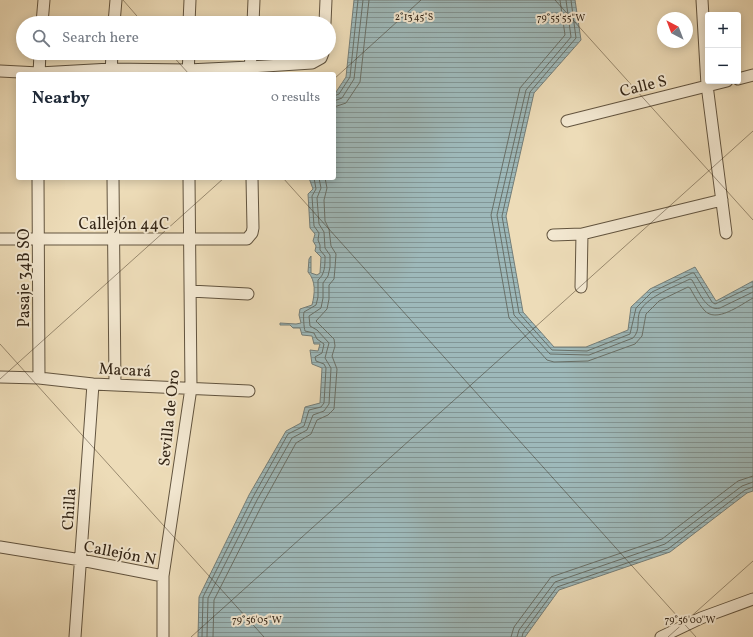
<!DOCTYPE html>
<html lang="en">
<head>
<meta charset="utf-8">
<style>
	:root { --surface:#fff; --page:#f6f6f7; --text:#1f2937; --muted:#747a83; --line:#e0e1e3 }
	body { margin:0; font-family:Vollkorn,serif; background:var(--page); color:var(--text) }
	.controls { position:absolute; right:12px; top:12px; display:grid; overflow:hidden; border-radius:4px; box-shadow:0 2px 10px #0003 }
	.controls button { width:36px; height:36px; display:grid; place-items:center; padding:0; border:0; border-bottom:1px solid var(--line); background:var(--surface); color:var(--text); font:20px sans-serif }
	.compass { position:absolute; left:657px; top:12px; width:36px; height:36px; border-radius:50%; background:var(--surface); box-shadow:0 2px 10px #0003; rotate:318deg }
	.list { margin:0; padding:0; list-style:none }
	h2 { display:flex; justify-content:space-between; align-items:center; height:52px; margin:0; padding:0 16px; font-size:17px }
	h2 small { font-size:13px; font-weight:400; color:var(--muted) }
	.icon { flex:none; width:22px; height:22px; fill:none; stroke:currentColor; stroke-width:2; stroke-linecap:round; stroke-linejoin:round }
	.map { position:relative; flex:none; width:753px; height:637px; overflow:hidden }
	.search { position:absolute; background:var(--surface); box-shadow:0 2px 10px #0003; left:16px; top:16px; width:320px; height:44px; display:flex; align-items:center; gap:10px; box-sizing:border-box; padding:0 14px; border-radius:22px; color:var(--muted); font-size:15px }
	.panel { position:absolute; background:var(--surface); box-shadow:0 2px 10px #0003; left:16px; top:72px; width:320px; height:108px; border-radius:4px }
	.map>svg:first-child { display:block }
	.water { fill:url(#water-rules); stroke:#747e79 }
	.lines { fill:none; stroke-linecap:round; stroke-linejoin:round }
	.shore { stroke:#697068; stroke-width:1 }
	.minor-casing { stroke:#62543f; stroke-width:13 }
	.minor { stroke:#f3e8d1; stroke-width:11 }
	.ticks { fill:none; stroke:#342617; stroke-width:1; stroke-opacity:0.45 }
	.labels { text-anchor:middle; stroke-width:4; stroke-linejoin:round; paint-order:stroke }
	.street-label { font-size:16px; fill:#342617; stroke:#f3e8d1 }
	.ticks-label { font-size:10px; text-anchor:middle; fill:#342617; stroke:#f3e8d1; stroke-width:4; stroke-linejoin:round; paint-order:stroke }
</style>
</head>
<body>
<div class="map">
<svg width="753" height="637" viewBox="0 0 753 637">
	<defs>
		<pattern id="water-rules" width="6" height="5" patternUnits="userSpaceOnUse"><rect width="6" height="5" fill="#9eb9ba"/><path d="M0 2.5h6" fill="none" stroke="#829696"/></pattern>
	</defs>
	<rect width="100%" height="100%" fill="#eddcb8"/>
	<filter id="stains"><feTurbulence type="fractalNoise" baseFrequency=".005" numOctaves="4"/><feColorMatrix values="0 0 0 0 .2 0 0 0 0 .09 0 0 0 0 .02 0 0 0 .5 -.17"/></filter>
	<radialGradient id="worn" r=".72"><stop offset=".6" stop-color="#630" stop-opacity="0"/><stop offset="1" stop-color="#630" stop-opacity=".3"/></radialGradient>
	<!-- water -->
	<path class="water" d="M354,0h221l6,40 -47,53 -28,123 17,96 31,35h32l42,-17 3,-23 19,-18 45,-22 21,34 37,-20v210l-6,2 -77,59 -111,38 -34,47h-327l1,-40 50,-102 37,-64 15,-8 4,-16 15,-4 2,-35 -10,-4 -2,-14 8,1 2,-7h-6l-2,-8 -10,-1 -2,-7h-7l-3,-3h-10v-2l16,1 5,-1 -2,-8 1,-6 12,-4c3,-12 4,-24 -4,-33l1,-13 2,-3v17l6,2 3,-2 1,-16 -6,-6 1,-5 -3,-5 2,-7 -5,-6 -2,-34 5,-5 -4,-11h25v-83l12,-18z"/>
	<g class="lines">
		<!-- shore -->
		<path class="shore" d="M560,0l5,35 -45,53 -29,127 18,103 38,42 7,2 34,-1 47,-17 7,-8 4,-22 13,-13 29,-14 2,1c4,7 8,15 14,22 12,14 36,-5 49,-12
			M566,0l5,37 -45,53 -29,125 17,100 36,39 39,1 44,-17c8,-8 3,-18 7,-27 8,-15 36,-25 50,-32l2,1c6,10 14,32 28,28l33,-16
			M571,0l5,38 -46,54 -28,124 17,97 33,37 35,1 43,-17 6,-26 16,-16 40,-19h2l18,29 3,2 38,-18
			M334,96l5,-2 11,-17 8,-77
			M334,101l8,-3 12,-19 9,-79
			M334,107l12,-4 14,-21 9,-82
			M202,637l1,-40 50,-100 35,-63 16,-8 5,-16 12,-3 3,-4 2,-35 -2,-4 -8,-3 -1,-4 7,-4 2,-9 -7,-5 -3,-6 -9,-2c-1,-3 -2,-15 -1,-19l12,-7 2,-8v-17c7,-6 7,-14 7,-24l-5,-6v-5l-2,-5 1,-7 -5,-7 -2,-30 4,-7 -2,-11
			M207,637l1,-39 49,-98 35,-62 15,-8 6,-15 11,-4 5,-7 2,-36 -6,-10 4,-15 -12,-13 -7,-4 -1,-10 12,-8 2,-10v-15l5,-7 2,-9v-12l-5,-7 -1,-16 -5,-8 -2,-26 4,-10 -2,-10
			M213,637l1,-37 49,-97 33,-60 15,-9 6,-14 11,-5 6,-6 3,-40 -5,-13 3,-10 -1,-7 -18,-18 11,-12 2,-10v-14l5,-6 1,-11 1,-14 -5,-8 -2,-17 -4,-8 -1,-21 3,-12 -2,-10
			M511,637l3,-10 37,-50 111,-38 76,-58 15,-5
			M517,637l2,-7 36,-48 110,-38 77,-58 11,-4
			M522,637l1,-4 34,-46 111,-38 77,-59 8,-3"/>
		<defs>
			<path id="minor" d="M702,0l5,85 19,148
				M42,23l2,-23
				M114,23l2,-23
				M189,23l1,-23
				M253,23l1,-23
				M325,23l1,-23
				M0,71l39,2 72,-4 77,1 62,-3 62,-4 9,-5 2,-5
				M39,74l1,-21
				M111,74l1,-21
				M188,74l1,-21
				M250,74l1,-21
				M738,79l15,-4
				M567,121l160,-40
				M38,178l1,200
				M113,178l2,207
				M553,235l29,-1 140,-34
				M0,239h247l5,-6 1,-5 -1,-50
				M581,287l1,-53
				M190,291l58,3
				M0,377l39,1 54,6 156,7
				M0,547l81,13 82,16
				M75,637l18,-253
				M163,637v-61l28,-188 -2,-210
				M661,637l40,-19 52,-19"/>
		</defs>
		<!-- minor casing -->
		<use href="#minor" class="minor-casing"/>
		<!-- minor -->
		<use href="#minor" class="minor"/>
	</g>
	<!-- ticks -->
	<path class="ticks" d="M123,0l20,23M555,0l198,220M170,53l19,21M334,79l87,-79M283,178l413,459M0,344l264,293M0,379l224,-201M191,637l562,-506M668,637l85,-76"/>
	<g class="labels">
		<!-- street labels -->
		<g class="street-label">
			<text transform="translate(643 85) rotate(-14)" y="6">Calle S</text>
			<text x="124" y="229">Callejón 44C</text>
			<text transform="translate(23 278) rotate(-90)" y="6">Pasaje 34B SO</text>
			<text transform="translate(125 369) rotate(3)" y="6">Macará</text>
			<text transform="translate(168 418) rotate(-84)" y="6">Sevilla de Oro</text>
			<text transform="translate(68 509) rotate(-86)" y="6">Chilla</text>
			<text transform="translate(120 552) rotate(11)" y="6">Callejón N</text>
		</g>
	</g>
	<g class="ticks-label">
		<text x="414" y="20">2°13'45"S</text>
		<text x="561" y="21">79°55'55"W</text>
		<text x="257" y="623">79°56'05"W</text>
		<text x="690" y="623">79°56'00"W</text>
	</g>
	<rect width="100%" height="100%" filter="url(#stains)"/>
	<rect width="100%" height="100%" fill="url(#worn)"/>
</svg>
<div class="controls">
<button>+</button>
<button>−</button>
</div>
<svg class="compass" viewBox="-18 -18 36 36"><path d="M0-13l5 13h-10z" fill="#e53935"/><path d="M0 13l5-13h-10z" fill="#747a83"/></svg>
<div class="search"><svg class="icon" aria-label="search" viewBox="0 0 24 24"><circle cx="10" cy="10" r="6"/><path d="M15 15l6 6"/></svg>Search here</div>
<section class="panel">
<h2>Nearby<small>0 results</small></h2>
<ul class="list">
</ul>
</section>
</div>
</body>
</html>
